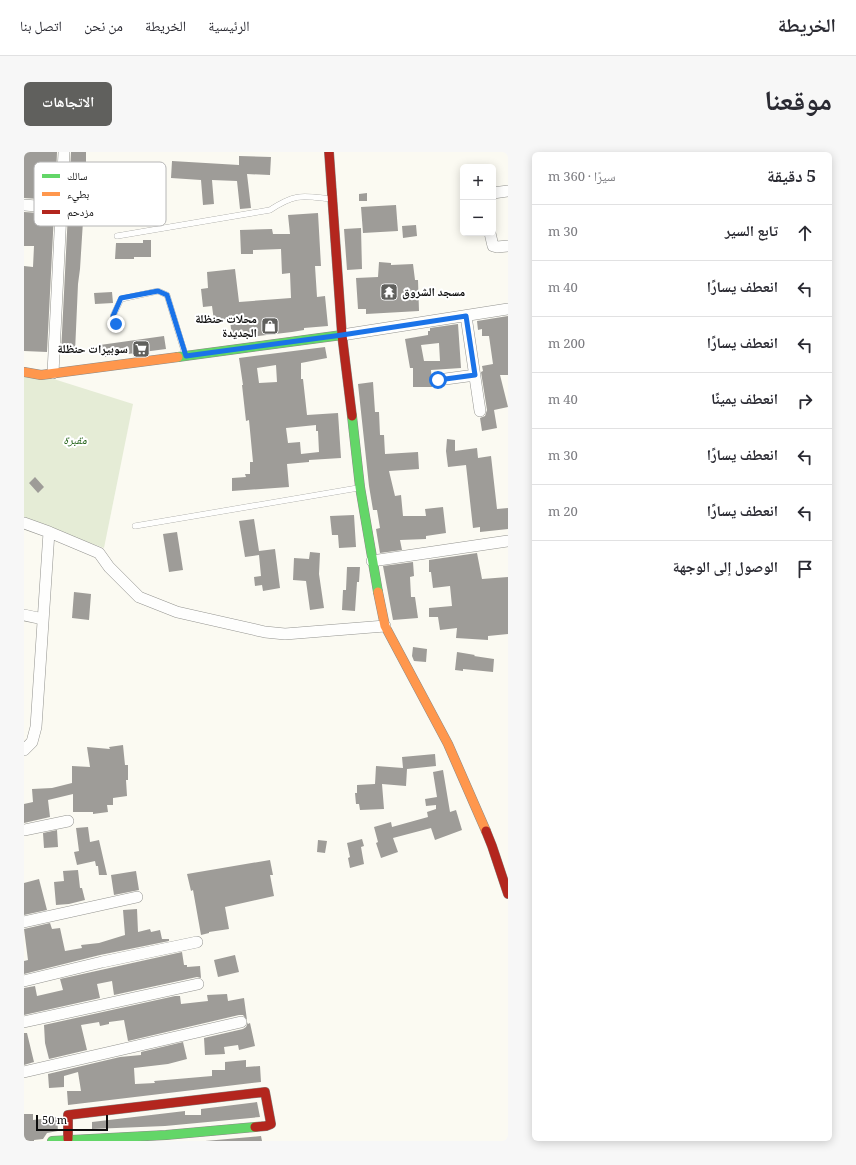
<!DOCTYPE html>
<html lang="ar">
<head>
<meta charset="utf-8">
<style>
	:root { --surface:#fff; --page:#f7f7f7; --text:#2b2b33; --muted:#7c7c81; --line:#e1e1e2; --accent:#60605d }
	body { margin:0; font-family:Georgia,"Noto Naskh Arabic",serif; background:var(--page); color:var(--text); direction:rtl }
	.controls { position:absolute; right:12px; top:12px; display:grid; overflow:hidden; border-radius:6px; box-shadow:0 2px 10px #0003 }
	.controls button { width:36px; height:36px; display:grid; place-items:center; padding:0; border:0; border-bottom:1px solid var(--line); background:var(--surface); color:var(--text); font:20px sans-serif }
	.scale { position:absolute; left:12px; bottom:10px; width:72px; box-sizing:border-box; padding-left:4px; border:2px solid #0d0d0d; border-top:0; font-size:11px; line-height:14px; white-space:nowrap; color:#0d0d0d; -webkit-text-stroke:3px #fff; paint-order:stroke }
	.stop { position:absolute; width:12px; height:12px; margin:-9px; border:3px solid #1a73e8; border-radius:50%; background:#fff }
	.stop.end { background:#1a73e8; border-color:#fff; box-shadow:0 1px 4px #0008 }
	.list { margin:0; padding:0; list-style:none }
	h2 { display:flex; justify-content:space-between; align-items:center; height:52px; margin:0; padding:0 16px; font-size:17px }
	h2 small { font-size:13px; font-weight:400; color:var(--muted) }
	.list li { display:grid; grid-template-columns:26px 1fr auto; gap:12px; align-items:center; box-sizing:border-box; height:56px; padding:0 16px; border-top:1px solid var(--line) }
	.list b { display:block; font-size:15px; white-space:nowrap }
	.list em { font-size:13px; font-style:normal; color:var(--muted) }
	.icon { flex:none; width:22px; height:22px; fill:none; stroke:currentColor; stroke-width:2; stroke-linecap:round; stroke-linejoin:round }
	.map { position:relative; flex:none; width:484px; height:989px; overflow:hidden; direction:ltr; border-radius:6px }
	header { display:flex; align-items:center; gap:24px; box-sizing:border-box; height:56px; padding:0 20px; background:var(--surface); border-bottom:1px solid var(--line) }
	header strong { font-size:19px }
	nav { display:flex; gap:22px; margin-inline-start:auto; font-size:14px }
	.intro { display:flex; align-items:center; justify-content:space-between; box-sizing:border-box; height:96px; padding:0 24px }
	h1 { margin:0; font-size:28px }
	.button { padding:10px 18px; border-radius:6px; background:var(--accent); color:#fff; font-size:14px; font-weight:700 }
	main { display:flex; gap:24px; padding:0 24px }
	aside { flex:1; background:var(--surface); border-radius:6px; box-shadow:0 2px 10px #0003 }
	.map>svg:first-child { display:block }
	.cemetery { fill:#e5ecd6 }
	.building { fill:#9e9c98; fill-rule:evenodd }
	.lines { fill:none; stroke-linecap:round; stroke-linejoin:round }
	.lane-casing { stroke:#949490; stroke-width:6 }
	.street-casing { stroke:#949490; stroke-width:12 }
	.fast-casing { stroke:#8b8a87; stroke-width:10 }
	.slow-casing { stroke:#8b8a87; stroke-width:10 }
	.jam-casing { stroke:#8b8a87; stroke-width:10 }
	.lane { stroke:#fefefd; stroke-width:5.5 }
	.street { stroke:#fefefd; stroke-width:11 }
	.fast { stroke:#63d668; stroke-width:9 }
	.slow { stroke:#ff974d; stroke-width:9 }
	.jam { stroke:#b3261e; stroke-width:9 }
	.route { stroke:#1a73e8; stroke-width:5 }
	.labels { text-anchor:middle; stroke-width:4; stroke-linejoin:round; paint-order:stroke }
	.poi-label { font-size:12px; font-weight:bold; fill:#0d0d0d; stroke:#fff; text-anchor:end }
	.park-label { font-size:12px; font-style:italic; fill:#27661d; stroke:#fff }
	.key { fill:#fff; stroke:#b6b6b6; stroke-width:1 }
	.key-label { font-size:11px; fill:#0d0d0d }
</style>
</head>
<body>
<header>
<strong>الخريطة</strong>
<nav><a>الرئيسية</a><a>الخريطة</a><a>من نحن</a><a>اتصل بنا</a></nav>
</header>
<div class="intro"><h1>موقعنا</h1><a class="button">الاتجاهات</a></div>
<main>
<aside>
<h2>5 دقيقة<small>سيرًا · 360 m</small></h2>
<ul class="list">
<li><svg class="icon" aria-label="ahead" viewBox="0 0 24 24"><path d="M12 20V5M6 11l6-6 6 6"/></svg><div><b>تابع السير</b></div><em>30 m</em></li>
<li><svg class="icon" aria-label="left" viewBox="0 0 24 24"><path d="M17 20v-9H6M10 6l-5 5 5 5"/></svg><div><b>انعطف يسارًا</b></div><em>40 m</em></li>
<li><svg class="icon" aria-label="left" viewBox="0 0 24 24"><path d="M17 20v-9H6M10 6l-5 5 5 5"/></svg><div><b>انعطف يسارًا</b></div><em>200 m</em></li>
<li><svg class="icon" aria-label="right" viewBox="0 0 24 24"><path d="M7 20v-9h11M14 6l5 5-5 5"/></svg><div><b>انعطف يمينًا</b></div><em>40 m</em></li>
<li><svg class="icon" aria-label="left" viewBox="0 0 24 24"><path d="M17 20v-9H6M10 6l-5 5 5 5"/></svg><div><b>انعطف يسارًا</b></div><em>30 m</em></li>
<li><svg class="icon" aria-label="left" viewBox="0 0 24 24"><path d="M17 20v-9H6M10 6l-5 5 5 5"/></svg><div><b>انعطف يسارًا</b></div><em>20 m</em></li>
<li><svg class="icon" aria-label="arrive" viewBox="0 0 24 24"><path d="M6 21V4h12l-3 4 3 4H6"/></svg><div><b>الوصول إلى الوجهة</b></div></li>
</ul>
</aside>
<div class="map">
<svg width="484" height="989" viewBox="0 0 484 989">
	<rect width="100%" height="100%" fill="#fbfaf2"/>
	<!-- cemetery -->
	<path class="cemetery" d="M0,221l17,2 92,29 -29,144 -80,-29z"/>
	<!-- building -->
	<path class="building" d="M0,0h33l-2,48 -31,-2z
		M47,0h15v28l35,3 -1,12h-6l-1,12 -29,-2 -4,64 -2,15 -3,68 -11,-1v2h-3z
		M215,4l32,1 -1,18 -23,-1 4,34 -11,1 -3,-28 -25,-1 2,24 -11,1 -2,-25 -30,-2 1,-17 67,4z
		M343,41v8h-8v-7z
		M372,53l2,26 -35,2 -2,-26z
		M0,60l30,2 -7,138 -23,-1v-85l9,1 1,-21h-10z
		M294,61l3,53h-6l2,31 8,-1 3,30 -24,2v2l-12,2 -60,7 -2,-20 -16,2 -2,-15 -9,1 -2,-18 7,-1 -1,-16 28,-3 4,33 52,-4 -1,-25 -8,1 -1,-25 -28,1v4h-12l-1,-24 32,-1 1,5h17l-2,-19z
		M392,73l1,11 -14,2 -1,-12z
		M337,76l1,41 -15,1 -3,-41z
		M119,88h8v17h-17v2h-19l1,-16h27z
		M355,110l12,1v2l22,-1 2,16h3l1,31 -53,3v-5h-8l-2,-31 22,-1z
		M88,140l1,11 -18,1 -1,-11z
		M484,164v59h-8l8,32 -14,3 3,18 -15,3 -2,-13 5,-2 2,-6 -6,-38 2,-1 -1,-5 11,-2 -4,-28h-7v-7l-4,1 -1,-9z
		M434,172l3,44 -30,2 1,17h-19v-19h-3l-5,-29 23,-4v-4h2v-3zM415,191l1,18h-16l-3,-16z
		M140,184l2,13 -61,8v-1h-4l-1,-11z
		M301,195l2,11 -26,5v16h2l4,36 31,-2 3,45 -32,2v2l-22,2 2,23 -57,4v-13l14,-1 -1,-3h5v-12h3l-4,-42 -3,1 -4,-36h1l-4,-27zM252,213l1,17 -18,1 -2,-15zM292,273v6h2l1,21 -18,2 -1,-12 -12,1 -2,-15z
		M349,230l2,30h4l1,23h4l1,19 33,-2 1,17 -30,2 6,25 6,-1 2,21h23l-1,-7 18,-2 3,26 -20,3v3l-26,1 2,10 -22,3 -4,-24 4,-1 -3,-18h-4l-4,-24 -11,-102z
		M423,287l8,1v11l22,-3 1,10 13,-2 6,53 11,-1v21l-28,3v-5l-7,1 -7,-63 -18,2 -2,-16z
		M11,325l9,10 -6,6 -9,-10z
		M330,363l2,32 -17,1 -1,-13h-6l-2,-19z
		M230,367l5,32 16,-2 5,39 -17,3 -1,-6 -7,1 -1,-9 7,-1 -2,-21 -14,2 -6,-36z
		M153,380l6,38 -14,2 -6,-38z
		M286,400l10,1 -1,21 5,34 -14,2 -4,-29 -13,-1 1,-22 15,1z
		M453,401l5,26 26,-2v57l-20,2v4l-32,-2 1,-10 -17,2 -2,-13h-9v-9l23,-2 -2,-20 -17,2 -2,-16h-2v-12z
		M389,410l1,14 -4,1 1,20h4l3,21 -25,2 -10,-54z
		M323,415h13l-1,15h-2l-2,29 -13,-1 1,-20h3z
		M50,440l17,2 -2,26 -17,-2z
		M389,495l14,2 -1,13 -12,-1 -2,-5z
		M433,500l18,3 -1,1 20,3 -1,13 -30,-3v2l-8,-1z
		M99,593l2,20h3v15h-2l1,16 -14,2v7h-6l1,7 -15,2v-2h-20v-18l-25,6 2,17 -26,6v-19l9,-2 -1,-13 20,-1 20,-5v-17l18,1 -3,-20 23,2 -1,-2z
		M411,602l1,12 -29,3 -1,17 -24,-2 2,25 -24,1 -1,-6h-3l-1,-11h2v-8l18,-1 1,-18 27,2 -1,-11z
		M419,618l7,42 6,-2 6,20 -27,10 -4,-12 -38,10 5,14 -17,6 -5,-15 2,-1 -4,-15 17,-5 1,5 36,-10 -1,-5 9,-3v-4l-10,1 -1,-7 12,-2 -4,-25z
		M64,675l2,15 9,-2 8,35h-8l-1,-9h-2l-1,-5 -18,4 -3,-13 5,-1 -3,-23z
		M33,678l1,17 -14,1 -1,-15z
		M338,687l2,7 -3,1 3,17 -14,4 -2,-10 2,-1 -3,-14z
		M294,688l9,1 -2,12 -8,-1z
		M246,708l3,15h-3l4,21 -49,11 4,22 -20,3v1l-8,2 -8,-45 -2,1 -4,-17z
		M54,718l2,18h2l3,12 -16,4 -13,1 -2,-23 10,-1 -1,-10z
		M112,719l3,19 -25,5 -3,-20z
		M15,727l8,31 -23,5v-32z
		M113,757l1,23 12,-3 1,3 9,-2 2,9h7v2l-69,14 -76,19v-13l4,-1 -4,-31 26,-6 2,6 8,-1 5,23 17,-3 -1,-3 18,-2 26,-8 -2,-25z
		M158,800l2,13h3v2l13,-1 1,12 -4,-1 -83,18 -2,-14 -15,3 3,14 -76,17v-27l11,-2 2,10 26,-6 -3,-11z
		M211,803l4,17 -21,5 -4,-17z
		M203,842l1,7 16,-3 3,22 -4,-5h-4l-111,26 -4,-21 -15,2v2l-9,2 -1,-4 -18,3 6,25 -38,9 -4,-16 -1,-18 131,-29h5l1,8 27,-3 -1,-6z
		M224,870v2l2,-1 5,23 -16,4 -1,-5 -14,2 1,7 -20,1 -1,-17 39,-9 3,-2z
		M0,881h3l7,29 -10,3z
		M159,890l4,17 -19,5 -34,4 1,16 20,-1 -1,-2 58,-5v-6h13v-8l21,-2v7l14,-1 1,16 -193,23 -1,-14h14l-3,-19 -14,4v11l-15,1 -1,-14 72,-17 21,-2v-3z
		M233,950l3,15 -95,9 -73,3v-7l93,-11v4h16v-6z
		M0,962h9v6l24,-3 1,14 -11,2 -4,6 -9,1v1h-10z
		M237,984l1,5h-57z"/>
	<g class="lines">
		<defs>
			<path id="lane" d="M93,84l153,-26c26,-17 32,-14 61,-11
				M92,172l-3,-8 8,-17 37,-8 9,4 18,59
				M111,374l223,-38"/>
			<path id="street" d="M469,41l15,-2
				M0,53l37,3
				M466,81l3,13 4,1 11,-1
				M442,164l14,95
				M318,183l166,-26
				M29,221l11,-221
				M414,228l37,-5
				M0,371l25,9 -13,195 -4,15 -8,8
				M25,380l50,21 10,14 30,30 38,15 88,20 20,2 100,-8
				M348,409l136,-20
				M0,463l19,4
				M0,678l44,-9
				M0,770l113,-25
				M0,829l78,-19 95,-20
				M0,870l174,-38
				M0,920l217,-50"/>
			<path id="fast" d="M154,205l164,-22
				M328,264l8,71 18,105
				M28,989l114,-6 89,-8"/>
			<path id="slow" d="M0,220l17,3 137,-18
				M354,440l7,34 63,118 38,87"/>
			<path id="jam" d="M305,0l13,183 10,81
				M462,679l6,15 16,48
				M44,987v-24l197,-23 6,32 -5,2 -11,1"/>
		</defs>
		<!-- lane casing -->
		<use href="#lane" class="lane-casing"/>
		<!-- street casing -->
		<use href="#street" class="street-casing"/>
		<!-- fast casing -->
		<use href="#fast" class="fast-casing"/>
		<!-- slow casing -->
		<use href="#slow" class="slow-casing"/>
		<!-- jam casing -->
		<use href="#jam" class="jam-casing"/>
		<!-- lane -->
		<use href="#lane" class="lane"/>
		<!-- street -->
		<use href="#street" class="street"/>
		<!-- fast -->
		<use href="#fast" class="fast"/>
		<!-- slow -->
		<use href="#slow" class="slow"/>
		<!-- jam -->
		<use href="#jam" class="jam"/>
	</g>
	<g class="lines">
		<!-- route -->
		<path class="route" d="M92,172l-3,-8 8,-18 37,-7 9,4 19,61 156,-21 124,-19 9,59 -37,5"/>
	</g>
	<!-- icons -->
	<defs>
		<symbol id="temple-square" viewBox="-11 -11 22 22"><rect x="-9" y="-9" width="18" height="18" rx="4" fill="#60605d" stroke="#fff"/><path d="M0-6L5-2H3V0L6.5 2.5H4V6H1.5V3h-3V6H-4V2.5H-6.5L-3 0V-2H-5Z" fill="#fff"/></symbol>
		<symbol id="shop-square" viewBox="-11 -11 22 22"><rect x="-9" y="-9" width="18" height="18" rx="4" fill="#60605d" stroke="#fff"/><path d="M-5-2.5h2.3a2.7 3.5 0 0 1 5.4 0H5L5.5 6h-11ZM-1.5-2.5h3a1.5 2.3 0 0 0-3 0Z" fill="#fff"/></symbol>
		<symbol id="supermarket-square" viewBox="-11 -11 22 22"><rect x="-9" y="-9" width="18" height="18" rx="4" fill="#60605d" stroke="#fff"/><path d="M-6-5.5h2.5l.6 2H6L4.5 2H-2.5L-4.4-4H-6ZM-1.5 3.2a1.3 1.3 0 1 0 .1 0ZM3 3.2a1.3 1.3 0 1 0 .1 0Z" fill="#fff"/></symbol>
	</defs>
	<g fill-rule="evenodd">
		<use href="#temple-square" x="355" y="130" width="20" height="20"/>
		<use href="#shop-square" x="236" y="164" width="20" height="20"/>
		<use href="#supermarket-square" x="107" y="187" width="20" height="20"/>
	</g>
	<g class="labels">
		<!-- poi labels -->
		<g class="poi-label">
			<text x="378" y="144" text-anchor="start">مسجد الشروق</text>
			<text x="233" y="171">محلات حنظلة<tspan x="233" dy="14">الجديدة</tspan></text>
			<text x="104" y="201">سوبيرات حنظلة</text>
		</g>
		<!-- park labels -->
		<g class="park-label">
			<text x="51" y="292">مقبرة</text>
		</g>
	</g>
	<!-- legend -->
	<rect x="10" y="10" width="132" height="64" rx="6" class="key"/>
	<rect x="18" y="22" width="18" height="4" fill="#63d668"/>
	<rect x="18" y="40" width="18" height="4" fill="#ff974d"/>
	<rect x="18" y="58" width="18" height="4" fill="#b3261e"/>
	<g class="key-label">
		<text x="43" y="28">سالك</text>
		<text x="43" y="46">بطيء</text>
		<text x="43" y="64">مزدحم</text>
	</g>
</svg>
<div class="controls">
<button>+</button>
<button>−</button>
</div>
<div class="scale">50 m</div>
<div class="stop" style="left:414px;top:228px"></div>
<div class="stop end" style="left:92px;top:172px"></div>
</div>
</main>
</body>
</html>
